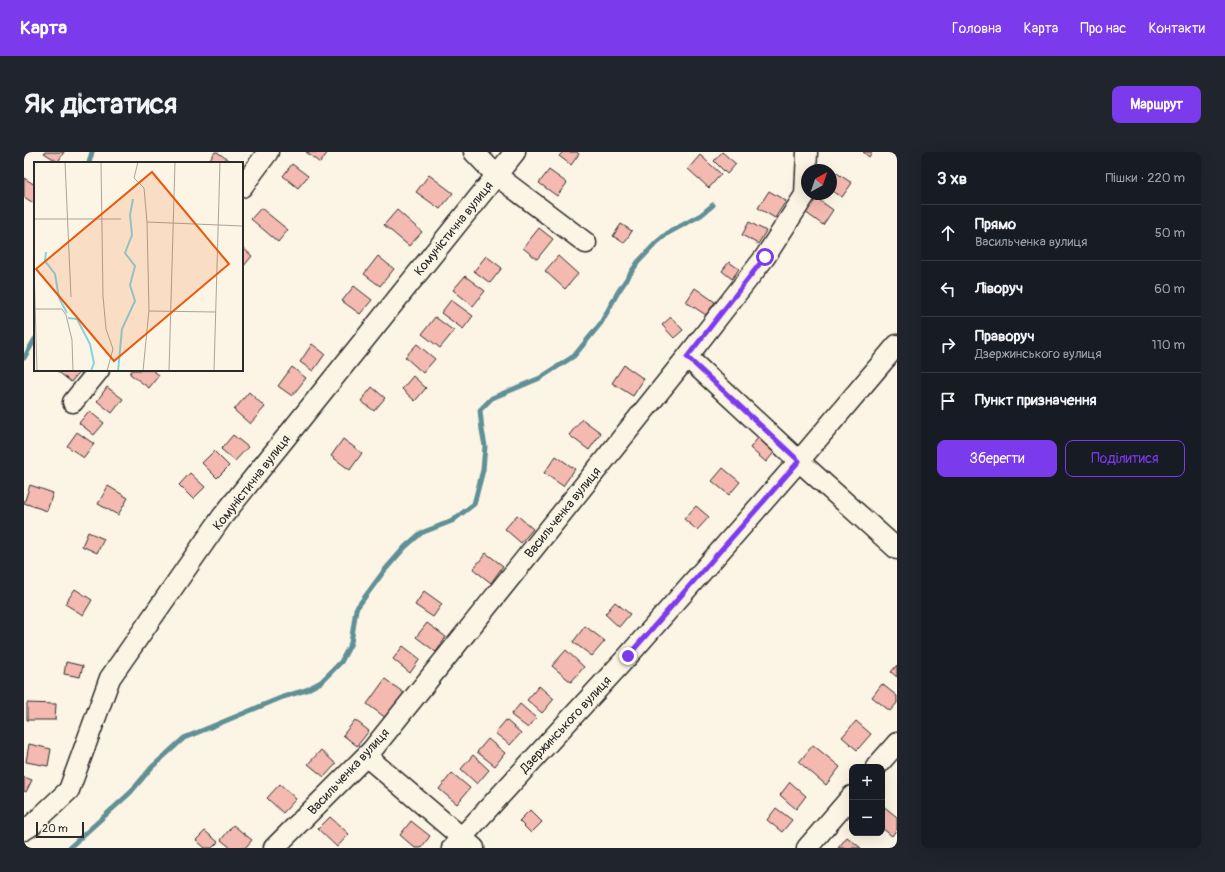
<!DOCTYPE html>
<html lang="uk">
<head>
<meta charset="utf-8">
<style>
	:root { --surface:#171b24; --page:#20242c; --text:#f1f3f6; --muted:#9ea1a6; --line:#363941; --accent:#7c3aed }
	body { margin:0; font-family:Pangolin,sans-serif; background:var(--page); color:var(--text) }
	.controls { position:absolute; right:12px; bottom:12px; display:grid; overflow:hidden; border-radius:8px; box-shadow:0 4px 16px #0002 }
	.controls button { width:36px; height:36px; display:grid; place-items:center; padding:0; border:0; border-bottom:1px solid var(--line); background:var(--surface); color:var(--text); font:20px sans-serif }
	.compass { position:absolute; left:777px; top:12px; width:36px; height:36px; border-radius:50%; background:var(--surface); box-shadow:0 4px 16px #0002; rotate:40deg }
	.scale { position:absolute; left:12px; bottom:10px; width:48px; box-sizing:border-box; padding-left:4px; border:2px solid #2b2b2b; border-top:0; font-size:11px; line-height:14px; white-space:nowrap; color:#2b2b2b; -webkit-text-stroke:3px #fcf5e5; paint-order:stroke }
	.stop { position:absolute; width:12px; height:12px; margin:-9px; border:3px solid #7c3aed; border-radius:50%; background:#fff }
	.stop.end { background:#7c3aed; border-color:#fff; box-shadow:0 1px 4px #0008 }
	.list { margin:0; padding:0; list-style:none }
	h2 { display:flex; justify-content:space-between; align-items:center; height:52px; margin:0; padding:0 16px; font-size:17px }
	h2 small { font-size:13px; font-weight:400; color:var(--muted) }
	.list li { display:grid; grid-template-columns:26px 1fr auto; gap:12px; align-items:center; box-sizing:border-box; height:56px; padding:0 16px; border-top:1px solid var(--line) }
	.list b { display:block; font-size:15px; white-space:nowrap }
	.list p { margin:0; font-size:13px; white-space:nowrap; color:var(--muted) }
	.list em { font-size:13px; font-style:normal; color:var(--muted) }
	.actions { display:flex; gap:8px; padding:12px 16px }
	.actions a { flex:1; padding:9px 0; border:1px solid var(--accent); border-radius:8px; text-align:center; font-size:14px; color:var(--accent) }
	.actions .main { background:var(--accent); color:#fff }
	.icon { flex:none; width:22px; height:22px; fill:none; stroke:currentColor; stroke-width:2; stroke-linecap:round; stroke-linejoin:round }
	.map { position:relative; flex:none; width:873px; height:696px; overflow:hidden; border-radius:8px }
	header { display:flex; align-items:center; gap:24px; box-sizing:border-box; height:56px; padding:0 20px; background:var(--accent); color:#fff }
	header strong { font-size:19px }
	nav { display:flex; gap:22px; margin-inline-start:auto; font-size:14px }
	.intro { display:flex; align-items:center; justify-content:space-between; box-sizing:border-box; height:96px; padding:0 24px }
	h1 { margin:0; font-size:28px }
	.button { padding:10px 18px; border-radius:8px; background:var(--accent); color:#fff; font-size:14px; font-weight:700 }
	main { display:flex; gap:24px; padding:0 24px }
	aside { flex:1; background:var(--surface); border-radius:8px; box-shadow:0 4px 16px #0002 }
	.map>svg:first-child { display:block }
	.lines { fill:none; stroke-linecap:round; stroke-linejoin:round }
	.stream { stroke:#609096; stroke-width:5 }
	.building { fill:#f4b9b1; stroke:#2b2b2b }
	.minor-casing { stroke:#2b2b2b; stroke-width:23 }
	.minor { stroke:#fcf5e5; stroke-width:20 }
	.route { stroke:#7c3aed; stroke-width:5 }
	.labels { text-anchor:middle; stroke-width:3.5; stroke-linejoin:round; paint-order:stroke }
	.street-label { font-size:13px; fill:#2b2b2b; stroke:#fcf5e5 }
	.inset-river { fill:none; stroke:#83d4de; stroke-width:2 }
	.inset-road { fill:none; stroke:#a8a49b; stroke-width:1 }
	.view { fill:#e8590c; fill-opacity:0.15; stroke:#e8590c; stroke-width:2 }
	.inset-edge { fill:none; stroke:#2b2b2b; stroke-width:2 }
</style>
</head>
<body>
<header>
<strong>Карта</strong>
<nav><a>Головна</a><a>Карта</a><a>Про нас</a><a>Контакти</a></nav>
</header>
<div class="intro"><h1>Як дістатися</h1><a class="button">Маршрут</a></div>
<main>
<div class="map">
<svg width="873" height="696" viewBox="0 0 873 696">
	<rect width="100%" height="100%" fill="#fcf5e5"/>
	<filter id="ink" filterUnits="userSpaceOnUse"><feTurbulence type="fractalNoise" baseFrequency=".025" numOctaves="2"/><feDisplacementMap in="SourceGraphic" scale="8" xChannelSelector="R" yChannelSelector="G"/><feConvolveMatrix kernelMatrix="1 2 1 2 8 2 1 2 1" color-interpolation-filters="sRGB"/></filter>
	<g filter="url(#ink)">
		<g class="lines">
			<!-- stream -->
			<path class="stream" d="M65,11l3,-11
				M0,206l11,-19
				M45,696l61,-55 22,-26 32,-29 99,-41 23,-7 15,-8 20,-20 10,-19 5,-34 28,-38 21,-24 16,-14 31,-12 22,-17 9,-34 2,-24 -3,-16 -2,-20 12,-12 48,-20 34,-22 27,-33 17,-31 20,-30 19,-20 11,-9 33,-18 12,-10"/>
		</g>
		<!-- building -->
		<path class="building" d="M21,0h19l-6,10 -14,-9z
			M191,0h2l14,10v1h-23z
			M282,0h22l-8,11z
			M539,0h14l2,2 -8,11 -12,-9z
			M698,0l14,12 -9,10 -13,-13z
			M839,0h9l-3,5z
			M676,3l21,19 -12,14 -21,-19z
			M268,12l16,12 -10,12 -15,-12z
			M525,18l18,13 -10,13 -18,-13z
			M808,18l20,13 -10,14 -11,-7v-18z
			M405,23l24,18 -13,16 -24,-17z
			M0,26l11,7v19l-11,-7z
			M745,39l17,10 -11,17 -17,-10z
			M791,45l18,13 -10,15 -18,-13z
			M237,56l27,22 -10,12 -27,-23z
			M373,58l25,22 -13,14 -25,-21z
			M725,70l17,9 -8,13 -16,-9z
			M597,72l11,7 -8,12 -11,-7z
			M515,76l14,11 -16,20 -14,-11z
			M218,95l10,9 -9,11 -1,-1z
			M354,104l16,13 -14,17 -16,-12z
			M462,104l16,12 -12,15 -16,-12z
			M534,104l20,18 -13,15 -20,-18z
			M705,110l10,7 -7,10 -10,-8z
			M441,124l20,15 -12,15 -20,-16z
			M330,134l18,14 -12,14 -18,-13z
			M671,136l20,14 -9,13 -20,-13z
			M427,148l22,16 -10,13 -22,-16z
			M411,165l19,14 -14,17 -18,-14z
			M647,165l12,13 -9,8 -12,-13z
			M288,192l13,10 -12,17 -13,-9z
			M393,192l18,15 -12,14 -18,-16z
			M600,213l20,14 -11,17 -21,-13z
			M268,215l14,11 -14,18 -14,-10z
			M32,218h25l-10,12z
			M108,218h20l7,5 -10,13 -19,-14z
			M389,224l13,12 -11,13 -13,-12z
			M83,235l16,12 -11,14 -15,-12z
			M348,235l13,11 -11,13 -13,-10z
			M225,240l16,15 -15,17 -16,-14z
			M65,259l15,12 -10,12 -15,-12z
			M558,267l19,14 -12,17 -20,-15z
			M53,280l17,12 -10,14 -17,-12z
			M737,282l17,14 -12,14 -16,-14z
			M209,283l15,12 -13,14 -14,-12z
			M319,287l19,14 -12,17 -19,-14z
			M190,299l15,15 -12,12 -15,-15z
			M532,304l19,13 -12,17 -19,-13z
			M699,316l17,14 -11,13 -17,-14z
			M166,321l15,14 -12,12 -14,-14z
			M6,333l23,8 -6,18 -23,-8z
			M84,334l20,12 -10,17 -20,-11z
			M672,354l13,11 -12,13 -13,-11z
			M493,363l16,14 -12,14 -16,-14z
			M64,380l16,7 -7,14 -15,-7z
			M462,401l17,13 -12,17 -18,-14z
			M51,437l17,11 -9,15 -18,-11z
			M400,439l18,13 -9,13 -18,-12z
			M591,450l15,12 -11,13 -14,-13z
			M403,471l19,14 -10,15 -20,-15z
			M561,474l20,15 -13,15 -19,-14z
			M379,494l17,13 -10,14 -17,-14z
			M542,498l18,17 -13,15 -19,-16z
			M42,510l17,4 -3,11 -16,-3z
			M873,513v12l-6,-5z
			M361,527l19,14 -18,25 -19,-14z
			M858,532l15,12v7l-7,8 -18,-14z
			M515,534l15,13 -12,14 -15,-13z
			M3,551l29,1 -1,16h-28z
			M496,552l16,14 -8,10 -17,-13z
			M331,568l14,11 -12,15 -14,-11z
			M482,568l15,13 -11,12 -15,-12z
			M832,569l15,13 -14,16 -15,-13z
			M464,587l17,14 -10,13 -18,-14z
			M5,592l22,5 -3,17 -22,-4z
			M789,593l27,22 -14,18 -27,-23z
			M297,598l15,14 -12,13 -16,-13z
			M449,603l16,15 -12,14 -16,-15z
			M428,621l18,15 -13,16 -18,-15z
			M0,625l8,3 -6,12 -2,-1z
			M766,630l16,14 -10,13 -16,-14z
			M256,632l16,15 -13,14 -16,-15z
			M858,653l15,12v12l-5,7 -10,-8z
			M752,656l16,12 -10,12 -15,-12z
			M506,658l12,12 -11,11 -12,-12z
			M306,665l19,17 -12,13 -19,-18z
			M387,669l19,15 -9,12h-6l-15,-13z
			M209,673l19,15 -7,8h-14l-10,-8z
			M181,679l13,11 -6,6h-7l-9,-8z
			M823,685l14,11h-23z"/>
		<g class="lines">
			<defs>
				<path id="minor" d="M450,0l22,23 90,68
					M218,35l26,-35
					M663,205l112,104 98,88
					M49,250l26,-32
					M342,604l108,92
					M852,615l21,-24
					M0,678l8,-5 37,-35 41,-112 112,-161 293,-365
					M250,696l98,-98 315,-393 78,-100 40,-62 2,-43
					M428,696l176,-192 171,-195 98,-116
					M783,696l45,-52"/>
			</defs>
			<!-- minor casing -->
			<use href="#minor" class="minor-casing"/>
			<!-- minor -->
			<use href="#minor" class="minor"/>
		</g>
	</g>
	<g class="lines" filter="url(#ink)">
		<!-- route -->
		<path class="route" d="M604,504l171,-195 -112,-104 78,-100"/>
	</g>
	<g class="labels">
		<!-- street labels -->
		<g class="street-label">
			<text transform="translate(429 76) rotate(-51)" y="5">Комуністична вулиця</text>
			<text transform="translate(227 330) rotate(-52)" y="5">Комуністична вулиця</text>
			<text transform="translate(538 360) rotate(-51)" y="5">Васильченка вулиця</text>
			<text transform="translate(541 572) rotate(-47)" y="5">Дзержинського вулиця</text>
			<text transform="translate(324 619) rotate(-47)" y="5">Васильченка вулиця</text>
		</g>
	</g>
	<!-- overview -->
	<g transform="translate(10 10)">
		<rect width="209" height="209" fill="#fcf5e5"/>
		<path class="inset-river" d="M12,90l-1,9 10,13 4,24 8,15M34,156l9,1 13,25 4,19 -3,8M84,209l4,-42 13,-28 -5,-16 5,-19 -10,-13 7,-18 -2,-20 3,-16"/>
		<path class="inset-road" d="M31,0l6,135M67,0l2,134 3,33 7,20 -6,22M104,0l-4,16 10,10 3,34 2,88 -6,61M0,57h87M113,60l96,4M0,105l3,104M0,147h28l4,6 6,25 1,31M115,149l67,1M135,209l6,-209M180,209l6,-209"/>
		<path class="view" d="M118,10l77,92 -115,97 -78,-92z"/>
		<rect width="209" height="209" class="inset-edge"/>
	</g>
</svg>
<div class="controls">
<button>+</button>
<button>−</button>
</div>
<svg class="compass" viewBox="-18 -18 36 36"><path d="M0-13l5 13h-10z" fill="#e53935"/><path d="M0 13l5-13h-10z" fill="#9ea1a6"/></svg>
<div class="scale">20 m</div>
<div class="stop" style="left:741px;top:105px"></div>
<div class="stop end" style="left:604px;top:504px"></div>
</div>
<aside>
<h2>3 хв<small>Пішки · 220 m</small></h2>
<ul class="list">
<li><svg class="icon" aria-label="ahead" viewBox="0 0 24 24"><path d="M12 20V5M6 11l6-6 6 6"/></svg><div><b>Прямо</b><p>Васильченка вулиця</p></div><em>50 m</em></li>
<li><svg class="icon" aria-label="left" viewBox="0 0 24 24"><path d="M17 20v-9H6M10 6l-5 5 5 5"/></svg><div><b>Ліворуч</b></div><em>60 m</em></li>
<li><svg class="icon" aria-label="right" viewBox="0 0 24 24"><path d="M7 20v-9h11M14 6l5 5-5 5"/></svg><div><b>Праворуч</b><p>Дзержинського вулиця</p></div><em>110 m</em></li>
<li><svg class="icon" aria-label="arrive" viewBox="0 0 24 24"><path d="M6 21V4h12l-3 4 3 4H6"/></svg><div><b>Пункт призначення</b></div></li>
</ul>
<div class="actions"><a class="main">Зберегти</a><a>Поділитися</a></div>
</aside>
</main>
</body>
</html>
